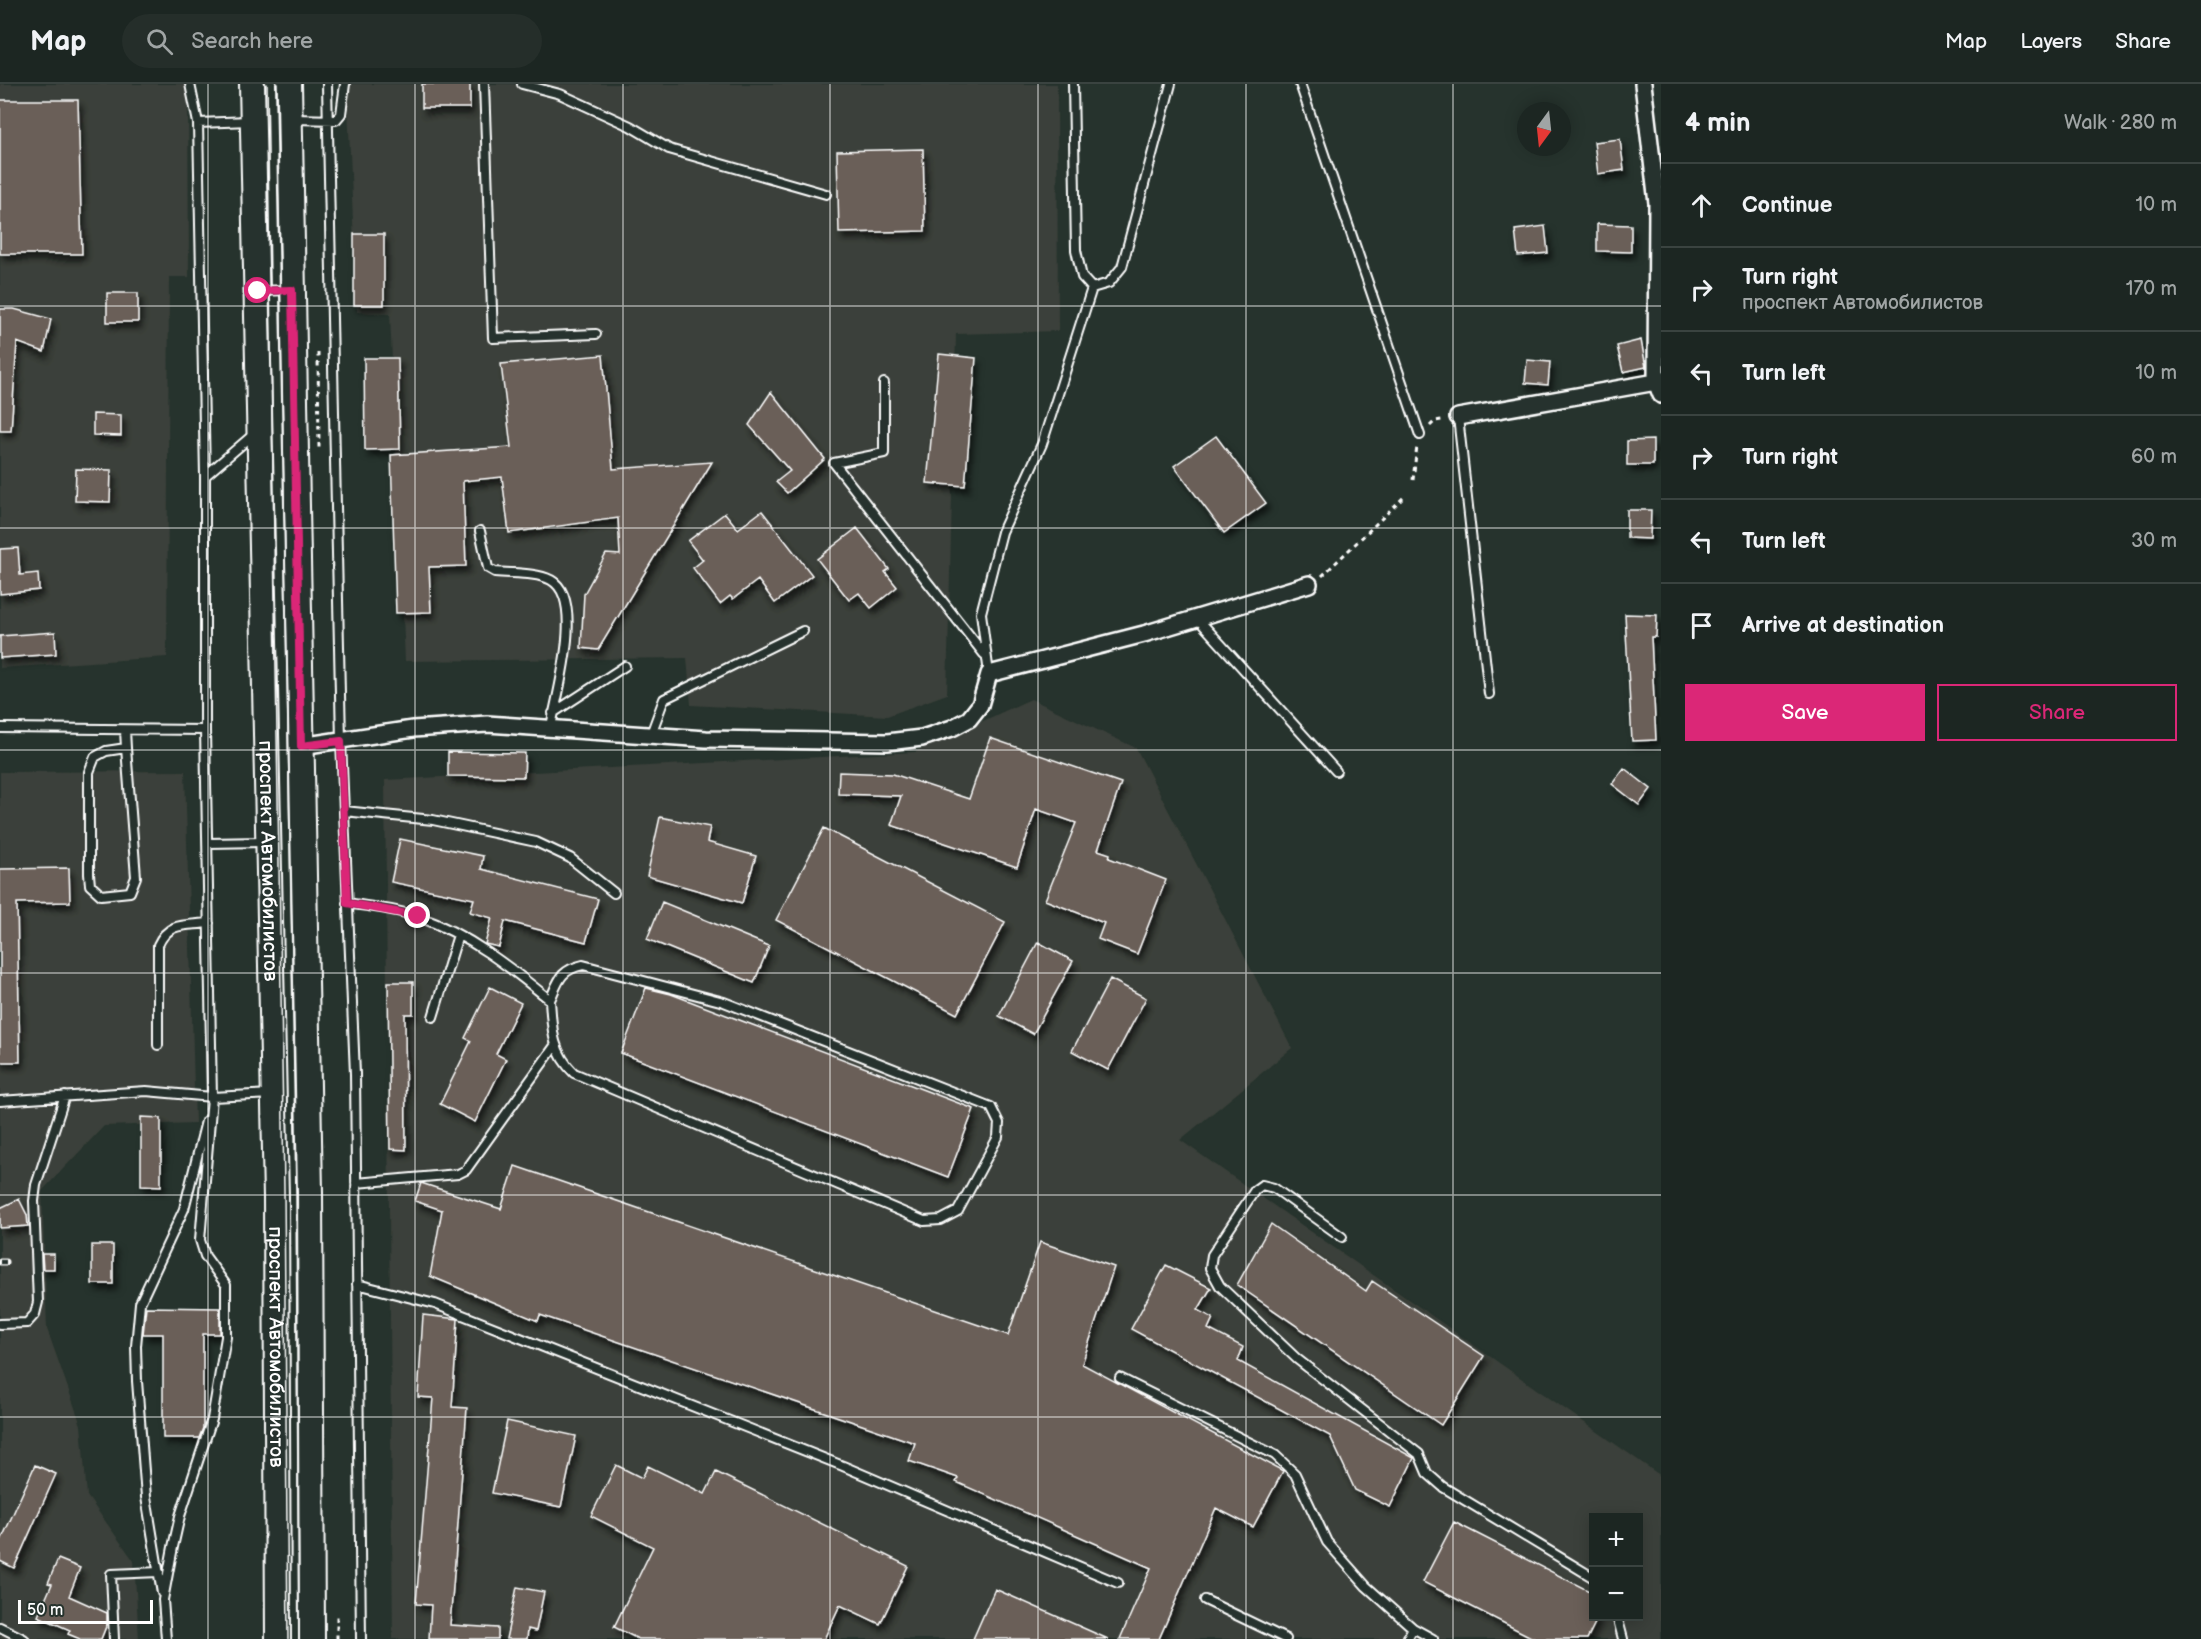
<!DOCTYPE html>
<html lang="en">
<head>
<meta charset="utf-8">
<style>
	:root { --surface:#1c2622; --page:#252e2a; --text:#f1f3f6; --muted:#a0a5a5; --line:#3a4340; --accent:#db2777 }
	body { margin:0; font-family:"Balsamiq Sans",sans-serif; background:var(--page); color:var(--text) }
	.controls { position:absolute; right:18px; bottom:18px; display:grid; overflow:hidden; border-radius:0px; box-shadow:0 3px 15px #0003 }
	.controls button { width:54px; height:54px; display:grid; place-items:center; padding:0; border:0; border-bottom:2px solid var(--line); background:var(--surface); color:var(--text); font:30px sans-serif }
	.compass { position:absolute; left:1517px; top:18px; width:54px; height:54px; border-radius:50%; background:var(--surface); box-shadow:0 3px 15px #0003; rotate:195deg }
	.scale { position:absolute; left:18px; bottom:15px; width:135px; box-sizing:border-box; padding-left:6px; border:3px solid #fff; border-top:0; font-size:16px; line-height:21px; white-space:nowrap; color:#fff; -webkit-text-stroke:4px #26332d; paint-order:stroke }
	.stop { position:absolute; width:18px; height:18px; margin:-14px; border:4px solid #db2777; border-radius:50%; background:#fff }
	.stop.end { background:#db2777; border-color:#fff; box-shadow:0 2px 6px #0008 }
	.list { margin:0; padding:0; list-style:none }
	h2 { display:flex; justify-content:space-between; align-items:center; height:78px; margin:0; padding:0 24px; font-size:26px }
	h2 small { font-size:20px; font-weight:400; color:var(--muted) }
	.list li { display:grid; grid-template-columns:39px 1fr auto; gap:18px; align-items:center; box-sizing:border-box; height:84px; padding:0 24px; border-top:2px solid var(--line) }
	.list b { display:block; font-size:22px; white-space:nowrap }
	.list p { margin:0; font-size:20px; white-space:nowrap; color:var(--muted) }
	.list em { font-size:20px; font-style:normal; color:var(--muted) }
	.actions { display:flex; gap:12px; padding:18px 24px }
	.actions a { flex:1; padding:14px 0; border:2px solid var(--accent); border-radius:0px; text-align:center; font-size:21px; color:var(--accent) }
	.actions .main { background:var(--accent); color:#fff }
	.icon { flex:none; width:33px; height:33px; fill:none; stroke:currentColor; stroke-width:2; stroke-linecap:round; stroke-linejoin:round }
	.map { position:relative; flex:none; width:1661px; height:1555px; overflow:hidden }
	header { display:flex; align-items:center; gap:36px; box-sizing:border-box; height:84px; padding:0 30px; background:var(--surface); border-bottom:2px solid var(--line) }
	header strong { font-size:28px }
	nav { display:flex; gap:33px; margin-inline-start:auto; font-size:21px }
	.search { width:420px; height:54px; background:var(--page); display:flex; align-items:center; gap:15px; box-sizing:border-box; padding:0 21px; border-radius:33px; color:var(--muted); font-size:22px }
	main { display:flex }
	aside { flex:1; background:var(--surface) }
	.map>svg:first-child { display:block }
	.built { fill:#3b403a; fill-rule:evenodd }
	.building { fill:#6b5f58; stroke:#fff; stroke-width:1.5; filter:url(#shadow) }
	.lines { fill:none; stroke-linecap:round; stroke-linejoin:round }
	.lane-casing { stroke:#fff; stroke-width:12 }
	.street-casing { stroke:#fff; stroke-width:20 }
	.primary-casing { stroke:#fff; stroke-width:28 }
	.path { stroke:#fff; stroke-width:3; stroke-dasharray:4.5 4.5; stroke-linecap:butt }
	.lane { stroke:#26332d; stroke-width:8 }
	.street { stroke:#26332d; stroke-width:15 }
	.primary { stroke:#26332d; stroke-width:24 }
	.tram { stroke:#fff; stroke-width:1.5 }
	.rail-casing { stroke:#fff; stroke-width:7 }
	.rail { stroke:#26332d; stroke-width:4.5; stroke-dasharray:14; stroke-linecap:butt }
	.route { stroke:#db2777; stroke-width:8 }
	.grid { fill:none; stroke:#fff; stroke-width:1.5; stroke-opacity:0.55 }
	.labels { text-anchor:middle; stroke-width:4.5; stroke-linejoin:round; paint-order:stroke }
	.street-label { font-size:20px; fill:#fff; stroke:#26332d }
</style>
</head>
<body>
<header>
<strong>Map</strong>
<div class="search"><svg class="icon" aria-label="search" viewBox="0 0 24 24"><circle cx="10" cy="10" r="6"/><path d="M15 15l6 6"/></svg>Search here</div>
<nav><a>Map</a><a>Layers</a><a>Share</a></nav>
</header>
<main>
<div class="map">
<svg width="1661" height="1555" viewBox="0 0 1661 1555">
	<defs>
		<filter id="shadow"><feDropShadow dx="3.5" dy="6" stdDeviation="3" flood-color="#0009"/></filter>
	</defs>
	<rect width="100%" height="100%" fill="#26332d"/>
	<filter id="ink" filterUnits="userSpaceOnUse"><feTurbulence type="fractalNoise" baseFrequency=".0167" numOctaves="2"/><feDisplacementMap in="SourceGraphic" scale="12" xChannelSelector="R" yChannelSelector="G"/><feConvolveMatrix kernelMatrix="1 2 1 2 8 2 1 2 1" color-interpolation-filters="sRGB"/></filter>
	<g filter="url(#ink)">
		<!-- built -->
		<path class="built" d="M0,0h188l1,193h-20l-2,380 -167,11z
			M347,0h710l1,247 -102,3 -9,360 -60,22 -196,-11 -4,-47 -282,3 -15,-347 -33,-2z
			M1031,615l105,49 156,300 -112,92 481,336v163h-1268l-8,-859 530,-28zM1594,1434h44v98h-44z
			M185,687l10,352 -91,3 -62,65 5,138 34,96 6,71 47,65 5,78h-139v-867z"/>
		<!-- building -->
		<path class="building" d="M422,0h48v24h-48z
			M0,16h78l4,154h-82z
			M1620,55l4,31 -26,4 -4,-32z
			M923,65l2,82 -86,2 -2,-82z
			M1597,140l34,1v27l-34,-1z
			M1545,142l3,27 -30,3 -3,-26z
			M354,150h30v71h-30z
			M107,209h31v29h-31z
			M0,225h14l37,10 -7,33 -27,-10 -6,89h-11z
			M1641,256l5,27 -23,5 -6,-26z
			M939,270l37,4 -11,128 -38,-3z
			M603,271l10,114 99,-7 -114,188 -17,-2 3,-54 22,-40 14,1 -2,-37 -109,15 -7,-56 -39,4 3,85 -37,1 2,45 -35,1 -5,-158 120,-8 -10,-83z
			M364,274h34l2,91 -35,1z
			M1527,276l23,2 -2,23 -23,-2z
			M771,308l54,67 -38,34 -11,-11 14,-11 -41,-46z
			M93,330l28,1v21l-28,-1z
			M1216,352l50,67 -42,30 -50,-67z
			M1653,356v25h-26v-24z
			M76,385l35,1 -1,32 -35,-1z
			M1627,426h24l-1,29 -23,-1z
			M762,427l50,64 -37,28 -17,-23 -25,19 -3,-3 -10,8 -27,-36 10,-8 -15,-19 37,-28 13,16z
			M857,444l32,41 -4,3 12,15 -26,21 -12,-15 -10,7 -32,-41z
			M18,464l2,27 18,-2 1,17 -39,4v-45z
			M1625,530l32,1 -1,22h-5l5,103 -24,1z
			M55,548l1,22 -56,4v-22z
			M990,654l131,45 -23,67 12,4 -1,4 57,22 -29,74 -39,-15 6,-16 -59,-23 31,-77 -40,-14 -19,58 -126,-42 10,-29 -63,-2 1,-22 54,2 76,25z
			M448,668l77,1 -1,24 -76,-1z
			M1624,684l27,21 -12,16 -27,-21z
			M660,733l50,10 -3,15 49,14 -14,47 -95,-27z
			M824,744l181,94 -48,92 -181,-94z
			M400,755l83,17 -2,13 117,30 -12,43 -81,-21 -6,26 -14,-3 7,-26 -22,-6 4,-13 -83,-17z
			M69,784l1,34 -53,1 3,159h-20v-193z
			M662,818l107,44 -15,37 -107,-44z
			M1038,858l35,19 -40,73 -34,-18z
			M1110,895l36,19 -38,72 -36,-19z
			M388,898h25v32h-8l1,136 -16,-1z
			M490,903l31,16 -25,51 10,5 -31,63 -35,-18 31,-63 -6,-3z
			M646,904l25,6 303,115 -26,68 -327,-124z
			M141,1033l20,1v68l-20,-1z
			M515,1082l493,169 32,-93 74,25 -32,97 201,107 -30,56 -37,-19 -57,131h-39l31,-71 -195,-86 2,-4 -49,-17 6,-18 -375,-128 -2,6 -108,-45 12,-66 -27,-9 6,-18 80,26z
			M19,1115l8,16 1,11 -28,2v-20z
			M1271,1140l95,67 6,-10 112,75 -43,69 -204,-140z
			M92,1161h21v39h-21z
			M42,1170h12v15h-11z
			M1166,1181l45,23 -13,22 15,8 -5,11 35,18 -5,14 176,97 -24,49 -35,-17 -25,-54 -199,-107z
			M146,1223l74,1v26h-17v94l-4,10h-36v-104h-20z
			M423,1231l35,4 -6,88 15,1 -17,217 48,3v11h-69l2,-34 -15,-1 17,-206 -15,-1z
			M507,1337l69,15 -15,71 -69,-14z
			M35,1381l21,9 -42,94 -14,-7v-18z
			M616,1381l26,13 6,-12 57,28 11,-22 192,94 -28,58 -40,-19 -16,34h-186l-24,-12 39,-80 -62,-31z
			M1454,1438l139,71v24h5l-11,22h-52l-112,-57z
			M58,1475l22,9 -11,28 38,17v11l-6,15h-21l-12,-5 2,-4 -32,-14 14,-32 -4,-1z
			M517,1503l27,5 -8,39 -8,-2 -1,10h-21z
			M995,1505l113,50h-135z"/>
		<g class="lines">
			<defs>
				<path id="lane" d="M190,0l8,39 52,-2
					M327,0l14,657 14,333 6,565
					M484,0l9,254 103,-4
					M522,0l38,10 70,32 39,23 157,45
					M1300,0l120,351
					M294,35l42,1 5,-6 4,-30
					M198,39l7,353
					M1092,204l17,-5 13,-16 49,-183
					M258,207l33,-1
					M884,299v70l-50,10 150,191
					M1458,333l31,277
					M480,447l8,37 7,4c17,2 40,0 56,8 35,19 5,117 0,147
					M1197,534l139,153
					M989,590l-8,-61 21,-81 40,-88 50,-156 -10,-11 -6,-27 -3,-166
					M553,629l72,-47
					M0,644l205,2 7,367 -12,143 5,16 21,29v52l-14,82 -32,97 -7,31 -10,53 3,39
					M125,646l1,18 10,129 -6,15 -29,3 -11,-10 -1,-11v-102l6,-15 11,-6 20,-3
					M205,646v-254l49,-42
					M651,650l13,-35 139,-68
					M344,727l89,9 103,22 34,16 44,35
					M208,759l56,-1
					M347,819c24,4 50,6 72,14 49,17 92,51 131,83 2,29 2,52 24,73l350,148 17,-1 17,-9 40,-74 1,-14 -8,-16 -267,-105 -141,-37c-23,5 -24,15 -33,35
					M433,933l25,-82
					M158,961v-100c11,-24 28,-19 51,-22
					M0,1017l146,-10 66,6
					M211,1017l1,-4 60,-3
					M356,1099l102,-9 8,-4 88,-123
					M1342,1153l-68,-49 -12,-3 -7,5 -43,65 -2,13 10,18 77,73 122,95 8,19 16,14 151,91
					M357,1200l78,20 408,162 275,117
					M0,1240l27,-1 8,-9 3,-12 -4,-101 2,-16 29,-89
					M1120,1294l155,77 20,19 32,68 39,44 47,42 20,11
					M162,1509l-16,-96 -9,-116 -1,-35 4,-43 44,-94 22,-88
					M1205,1516l81,39
					M1617,1532l6,23
					M0,1543l24,12
					M114,1555l-3,-65 48,-2
					M1407,1555l6,-11"/>
				<path id="street" d="M1643,0l14,119 -1,179 5,13
					M1458,333l198,-35 5,-3
					M301,662l112,-17 74,-5 219,15 181,3 35,-4 30,-10 17,-9 11,-14 9,-31 155,-40 165,-50"/>
				<g id="primary">
					<path id="s1" d="M252,0l24,1113 2,442"/>
					<path d="M289,0l21,1108 2,447"/>
				</g>
			</defs>
			<!-- lane casing -->
			<use href="#lane" class="lane-casing"/>
			<!-- street casing -->
			<use href="#street" class="street-casing"/>
			<!-- primary casing -->
			<use href="#primary" class="primary-casing"/>
			<!-- path -->
			<path class="path" d="M318,269l1,95
				M1430,342l5,-5 7,-1
				M1413,396l4,-34
				M1322,492l83,-80
				M337,1555v-26"/>
			<!-- lane -->
			<use href="#lane" class="lane"/>
			<!-- street -->
			<use href="#street" class="street"/>
			<!-- primary -->
			<use href="#primary" class="primary"/>
			<!-- tram -->
			<path class="tram" d="M267,0l17,1106 4,449
				M277,0l19,1110 3,445"/>
			<defs>
				<path id="rail" d="M0,1178h6"/>
			</defs>
			<!-- rail casing -->
			<use href="#rail" class="rail-casing"/>
			<!-- rail -->
			<use href="#rail" class="rail"/>
		</g>
	</g>
	<g class="lines" filter="url(#ink)">
		<!-- route -->
		<path class="route" d="M258,207l34,-1 9,456 40,-5 6,162 71,13"/>
	</g>
	<!-- grid -->
	<path class="grid" d="M208,0v1555M415,0v1555M623,0v1555M830,0v1555M1038,0v1555M1246,0v1555M1453,0v1555M0,222h1661M0,444h1661M0,666h1661M0,889h1661M0,1111h1661M0,1333h1661"/>
	<g class="labels">
		<!-- street labels -->
		<g class="street-label">
			<text dy="7" stroke="none"><textPath href="#s1" startOffset="777">проспект Автомобилистов</textPath></text>
			<text dy="7" stroke="none"><textPath href="#s1" startOffset="1263">проспект Автомобилистов</textPath></text>
		</g>
	</g>
</svg>
<div class="controls">
<button>+</button>
<button>−</button>
</div>
<svg class="compass" viewBox="-18 -18 36 36"><path d="M0-13l5 13h-10z" fill="#e53935"/><path d="M0 13l5-13h-10z" fill="#a0a5a5"/></svg>
<div class="scale">50 m</div>
<div class="stop" style="left:258px;top:207px"></div>
<div class="stop end" style="left:418px;top:832px"></div>
</div>
<aside>
<h2>4 min<small>Walk · 280 m</small></h2>
<ul class="list">
<li><svg class="icon" aria-label="ahead" viewBox="0 0 24 24"><path d="M12 20V5M6 11l6-6 6 6"/></svg><div><b>Continue</b></div><em>10 m</em></li>
<li><svg class="icon" aria-label="right" viewBox="0 0 24 24"><path d="M7 20v-9h11M14 6l5 5-5 5"/></svg><div><b>Turn right</b><p>проспект Автомобилистов</p></div><em>170 m</em></li>
<li><svg class="icon" aria-label="left" viewBox="0 0 24 24"><path d="M17 20v-9H6M10 6l-5 5 5 5"/></svg><div><b>Turn left</b></div><em>10 m</em></li>
<li><svg class="icon" aria-label="right" viewBox="0 0 24 24"><path d="M7 20v-9h11M14 6l5 5-5 5"/></svg><div><b>Turn right</b></div><em>60 m</em></li>
<li><svg class="icon" aria-label="left" viewBox="0 0 24 24"><path d="M17 20v-9H6M10 6l-5 5 5 5"/></svg><div><b>Turn left</b></div><em>30 m</em></li>
<li><svg class="icon" aria-label="arrive" viewBox="0 0 24 24"><path d="M6 21V4h12l-3 4 3 4H6"/></svg><div><b>Arrive at destination</b></div></li>
</ul>
<div class="actions"><a class="main">Save</a><a>Share</a></div>
</aside>
</main>
</body>
</html>
